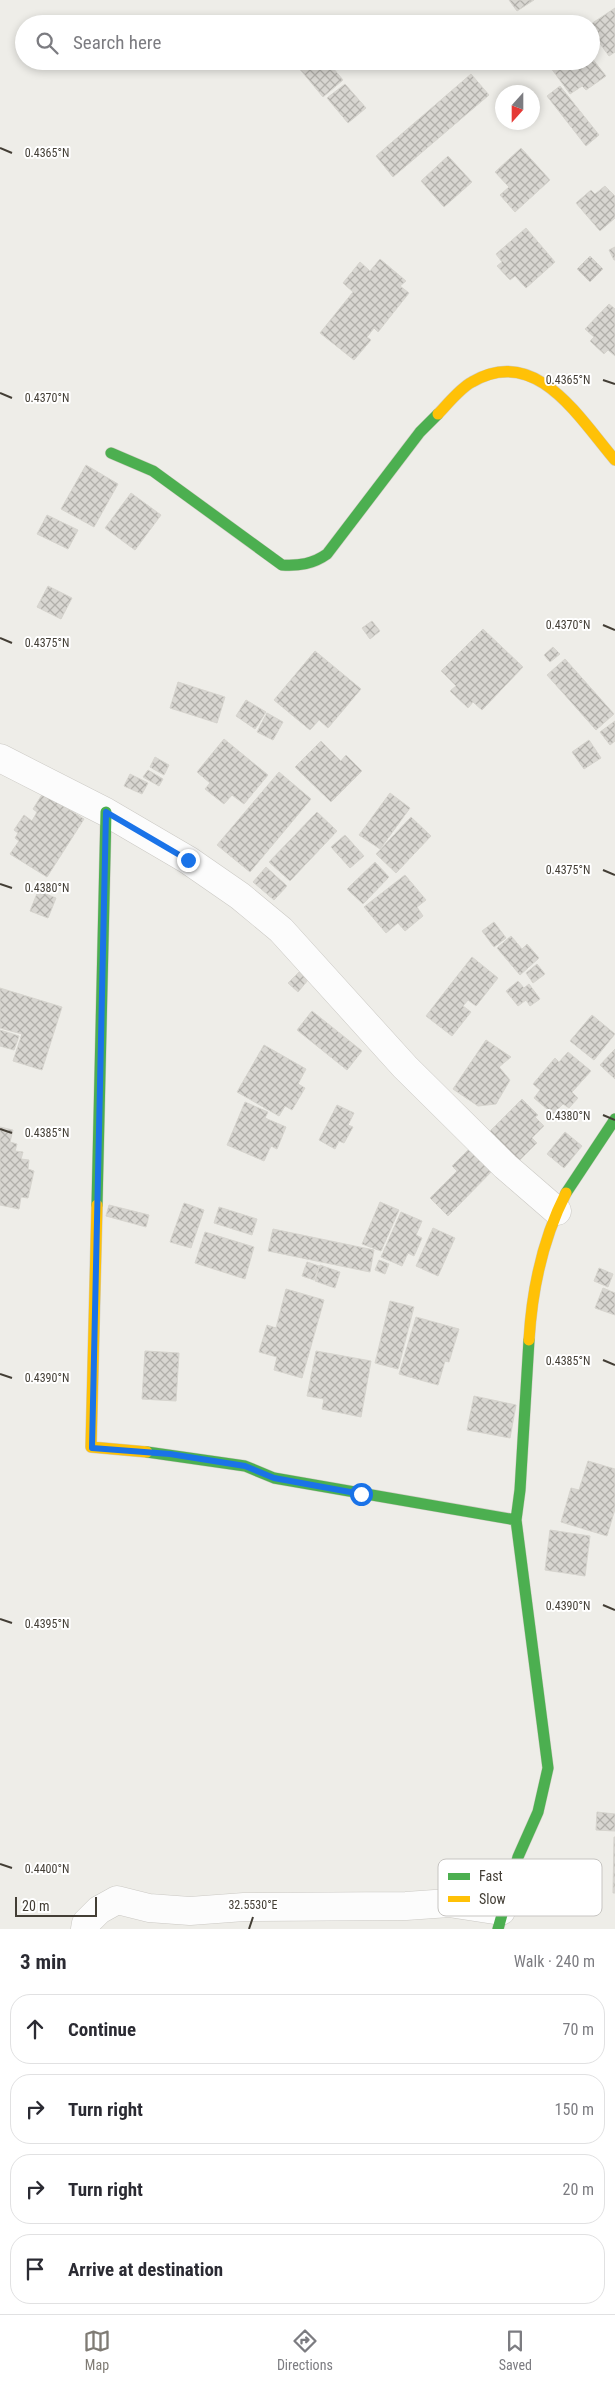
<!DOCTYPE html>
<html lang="en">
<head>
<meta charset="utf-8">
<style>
	:root { --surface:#fff; --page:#f2f2f3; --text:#2b2b33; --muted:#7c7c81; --line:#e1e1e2; --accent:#7f7b74 }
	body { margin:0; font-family:"Roboto Condensed",sans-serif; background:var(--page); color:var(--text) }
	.compass { position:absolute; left:495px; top:85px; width:45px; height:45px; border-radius:50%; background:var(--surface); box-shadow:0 2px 8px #0003; rotate:201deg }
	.scale { position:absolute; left:15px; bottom:12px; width:82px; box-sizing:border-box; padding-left:5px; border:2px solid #433e35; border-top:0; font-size:14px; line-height:18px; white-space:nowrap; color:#433e35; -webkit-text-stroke:4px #fff; paint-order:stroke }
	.stop { position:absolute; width:15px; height:15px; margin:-11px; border:4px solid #1a73e8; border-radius:50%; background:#fff }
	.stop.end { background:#1a73e8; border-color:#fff; box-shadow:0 1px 5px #0008 }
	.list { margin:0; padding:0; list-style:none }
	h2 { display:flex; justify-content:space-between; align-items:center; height:65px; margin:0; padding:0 20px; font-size:21px }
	h2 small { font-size:16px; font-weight:400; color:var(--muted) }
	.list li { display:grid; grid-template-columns:32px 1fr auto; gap:15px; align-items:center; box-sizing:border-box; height:70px; margin:0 10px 10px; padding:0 10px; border:1px solid var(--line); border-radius:20px }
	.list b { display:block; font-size:19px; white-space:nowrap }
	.list em { font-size:16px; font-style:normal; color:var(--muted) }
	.icon { flex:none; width:28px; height:28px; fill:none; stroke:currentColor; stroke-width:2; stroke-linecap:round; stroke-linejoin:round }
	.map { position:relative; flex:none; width:615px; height:1929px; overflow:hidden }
	.search { position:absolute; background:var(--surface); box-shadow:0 2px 8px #0003; left:15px; right:15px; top:15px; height:55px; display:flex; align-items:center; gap:12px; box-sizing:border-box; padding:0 18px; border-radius:28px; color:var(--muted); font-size:19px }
	.sheet { height:385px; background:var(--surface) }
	nav { display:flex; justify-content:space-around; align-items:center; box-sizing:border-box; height:70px; border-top:1px solid var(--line); background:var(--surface); font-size:14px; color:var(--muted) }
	nav a { display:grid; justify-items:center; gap:2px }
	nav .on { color:var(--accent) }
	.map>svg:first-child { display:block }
	.building { fill:url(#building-cross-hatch); stroke:#d6d4ce }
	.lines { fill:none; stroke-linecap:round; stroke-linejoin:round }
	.street-casing { stroke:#cbc9c4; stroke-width:29 }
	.fast-casing { stroke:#cfccc2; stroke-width:12 }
	.slow-casing { stroke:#cfccc2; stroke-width:12 }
	.street { stroke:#fcfcfc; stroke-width:28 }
	.fast { stroke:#4caf50; stroke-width:11 }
	.slow { stroke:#ffc107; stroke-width:11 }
	.route { stroke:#1a73e8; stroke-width:6 }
	.ticks { fill:none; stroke:#433e35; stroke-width:2 }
	.key { fill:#fff; stroke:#c7c5c2; stroke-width:1 }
	.key-label { font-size:14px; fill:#433e35 }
	.ticks-label { font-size:12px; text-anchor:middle; fill:#433e35; stroke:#fff; stroke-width:4; stroke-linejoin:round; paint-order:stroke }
</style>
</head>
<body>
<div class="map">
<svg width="615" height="1929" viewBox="0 0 615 1929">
	<defs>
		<pattern id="building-cross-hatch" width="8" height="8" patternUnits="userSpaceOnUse" patternTransform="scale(1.25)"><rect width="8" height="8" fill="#d8d6d1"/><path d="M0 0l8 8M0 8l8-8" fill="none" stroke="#b1afaa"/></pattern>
	</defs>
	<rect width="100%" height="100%" fill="#eeede8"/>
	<!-- building -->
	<path class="building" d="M509,0h25l-17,11z
		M615,8v44l-6,4 -18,-25v-7z
		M591,57l15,19 -20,14 -4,-4 -12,8 -19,-26 9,-7h31z
		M293,61h34l16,19 -20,17z
		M471,74l18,21 -96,82 -17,-21z
		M345,84l21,24 -18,15 -21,-25z
		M560,86l39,49 -13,11 -39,-50z
		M521,148l29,32 -35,32 -15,-17 9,-8 -14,-15z
		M448,156l24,26 -28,25 -23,-26z
		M605,186l10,10v22l-15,13 -24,-28 15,-13 4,4z
		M526,228l29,34 -29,26 -11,-12 -5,4 -13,-14 5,-4 -6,-8z
		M615,247v13h-1l-5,-10z
		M590,256l13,13 -13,13 -13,-13z
		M380,259l26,22 -6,5 9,7 -31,39 -4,-4 -7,9 4,3 -17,20 -34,-27 33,-41 -10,-9 17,-21 10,9z
		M609,304l6,5v47l-7,-6 -4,4 -14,-13 4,-4 -9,-8z
		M86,465l32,19 -24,43 -33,-18z
		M131,493l30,22 -26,35 -30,-22z
		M47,515l31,15 -10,19 -31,-15z
		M48,586l24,12 -11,21 -24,-12z
		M372,621l8,10 -10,8 -8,-11z
		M483,629l40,38 -41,43 -9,-8 -5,6 -18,-17 6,-5 -15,-15z
		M553,647l7,7 -10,8 -6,-7z
		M315,651l46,38 -33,39 -9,-8 -9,10 -36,-30z
		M565,659l49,55 -18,16 -49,-55z
		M178,682l47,15 -8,26 -47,-15z
		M246,700l20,12 -11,17 -19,-13z
		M267,713l16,9 -10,18 -16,-8z
		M615,721v20l-5,4 -10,-13z
		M224,739l44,36 -24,29 -12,-9 -8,9 -19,-15 5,-6 -13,-11z
		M589,740l12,18 -17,11 -12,-17z
		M321,741l20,20 5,-6 16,16 -31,31 -36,-35z
		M155,757l14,8 -5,10 -14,-8z
		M148,770l15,9 -4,7 -16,-9z
		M279,772l32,27 -61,73 -33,-27z
		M130,774l18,9 -6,11 -18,-8z
		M43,793l41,26 -37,58 -37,-23 9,-13 -4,-3 3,-5 -4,-3 10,-15 8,6 5,-9 -4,-3z
		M390,793l20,15 -30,41 -21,-14z
		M317,812l20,19 -47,50 -21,-19z
		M411,817l20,19 -35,37 -20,-19z
		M345,835l19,21 -14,12 -19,-21z
		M375,862l14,15 -26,27 -16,-15z
		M266,867l21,19 -13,14 -21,-18z
		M405,875l21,25 -9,7 6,9 -18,15 -7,-8 -12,10 -22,-26z
		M38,891l18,7 -8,20 -18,-7z
		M494,922l12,16 -12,9 -12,-16z
		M511,936l11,13 5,-5 12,14 -19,17 -23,-27z
		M472,957l26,21 -22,28 -8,-6 -5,6 8,6 -19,24 -26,-20z
		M537,964l8,10 -12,9 -7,-10z
		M299,972l9,8 -10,12 -10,-9z
		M518,981l6,7 5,-4 11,15 -10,7 -4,-6 -8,6 -12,-15z
		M0,988l62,19 -20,63 -29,-9 9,-27 -22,-6z
		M312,1011l50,40 -15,19 -50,-40z
		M592,1015l23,19 -21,26 -24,-19z
		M0,1030l19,6 -5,14 -14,-4z
		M486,1040l25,17 -12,10 11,13 -14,24 -18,2 -25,-17z
		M264,1045l42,24 -8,15 7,4 -13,22 -7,-4 -6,10 -42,-24z
		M615,1049v30l-15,-14z
		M568,1052l23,19 -19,21 6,6 -9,10 -6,-4 -10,10 -19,-16 6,-8 -7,-6 22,-26 4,4z
		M522,1099l16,16 -3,2 9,9 -12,12 5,5 -18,18 -29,-30z
		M245,1102l23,10 -3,6 21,9 -9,22 -6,-3 -7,15 -37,-16z
		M337,1105l17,8 -6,12 5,2 -9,16 -5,-2 -4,8 -16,-9z
		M0,1127l13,3 -3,12 7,2 -2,7 8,1 -2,7 8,1 -1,9 6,2 -6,27 -7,-1 -2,12 -19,-4z
		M565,1132l17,14 -18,22 -17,-14z
		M473,1145l23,22 -48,49 -18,-18 27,-27 -5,-5z
		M380,1202l19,8 -18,41 -19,-7z
		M184,1203l20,7 -13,38 -21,-6z
		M109,1205l40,10 -3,12 -40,-11z
		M219,1207l38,12 -5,16 -38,-12z
		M401,1212l21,9 -6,14 6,3 -8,18 -6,-3 -6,13 -21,-9z
		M433,1228l22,10 -17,38 -22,-10z
		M273,1229l101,21 -4,22 -102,-21z
		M205,1232l49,15 -9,32 -50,-16z
		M379,1260l10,4 -4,10 -10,-4z
		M307,1262l12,4 -5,14 -12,-4z
		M320,1265l20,7 -5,16 -20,-7z
		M599,1268l14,6 -5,13 -14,-6z
		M603,1288l12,5v22l-20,-7z
		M286,1289l38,11 -22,78 -28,-8 3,-13 -18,-5 8,-27 9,3z
		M390,1301l24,6 -16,62 -23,-6z
		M416,1317l43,12 -10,33 -4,-1 -7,24 -39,-11z
		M145,1351l34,2 -3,48 -34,-2z
		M316,1351l55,10 -10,56 -39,-8 2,-10 -17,-3z
		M474,1396l42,9 -6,33 -43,-8z
		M588,1461l27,8v40l-8,27 -46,-14 10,-34 8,2z
		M550,1530l40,6 -5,40 -40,-6z
		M597,1812l18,2v17l-19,-1z
		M614,1837h1v56h-2z"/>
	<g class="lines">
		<defs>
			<path id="street" d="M0,758l106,54 82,48 52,36 41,34 124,137 100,99 52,45
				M85,1929l1,-6 13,-13 18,-10 32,8 41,3 54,-4 162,-1 43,-3 52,8"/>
			<path id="fast" d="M111,453l42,18 129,94c17,1 31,-1 45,-11l93,-122 18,-18
				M566,1193l49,-74
				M97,1205l9,-393
				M147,1452l98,14 29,12 242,42
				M498,1929l20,-72 20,-45 10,-44 -32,-248 4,-30 9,-150"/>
			<path id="slow" d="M438,414c10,-10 21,-25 34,-32 64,-38 107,36 143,78
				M97,1205l-6,242 56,5
				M529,1340c3,-50 14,-102 37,-147"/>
		</defs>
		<!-- street casing -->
		<use href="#street" class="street-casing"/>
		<!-- fast casing -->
		<use href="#fast" class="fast-casing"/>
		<!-- slow casing -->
		<use href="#slow" class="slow-casing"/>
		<!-- street -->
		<use href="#street" class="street"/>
		<!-- fast -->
		<use href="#fast" class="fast"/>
		<!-- slow -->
		<use href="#slow" class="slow"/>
	</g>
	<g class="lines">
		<!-- route -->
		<path class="route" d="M188,860l-82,-48 -14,636 78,6 75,12 29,12 87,16"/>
	</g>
	<!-- ticks -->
	<path class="ticks" d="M0,148l12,5M603,380l12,4M0,393l12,5M603,625l12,5M0,638l12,5M603,870l12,5M0,884l12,4M603,1115l12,5M0,1129l12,4M603,1360l12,5M0,1374l12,4M603,1605l12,5M0,1619l12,4M0,1864l12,4M249,1929l4,-12"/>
	<!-- legend -->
	<rect x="438" y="1859" width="164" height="57" rx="8" class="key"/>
	<rect x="448" y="1873" width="22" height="7" fill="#4caf50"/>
	<rect x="448" y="1896" width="22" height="6" fill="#ffc107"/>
	<g class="key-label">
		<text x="479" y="1881">Fast</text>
		<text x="479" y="1904">Slow</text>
	</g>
	<g class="ticks-label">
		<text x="47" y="157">0.4365°N</text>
		<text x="568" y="384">0.4365°N</text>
		<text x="47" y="402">0.4370°N</text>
		<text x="568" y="629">0.4370°N</text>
		<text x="47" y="647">0.4375°N</text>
		<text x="568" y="874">0.4375°N</text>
		<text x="47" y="892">0.4380°N</text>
		<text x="568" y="1120">0.4380°N</text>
		<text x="47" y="1137">0.4385°N</text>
		<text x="568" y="1365">0.4385°N</text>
		<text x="47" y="1382">0.4390°N</text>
		<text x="568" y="1610">0.4390°N</text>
		<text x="47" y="1628">0.4395°N</text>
		<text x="47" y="1873">0.4400°N</text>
		<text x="253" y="1909">32.5530°E</text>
	</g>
</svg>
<svg class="compass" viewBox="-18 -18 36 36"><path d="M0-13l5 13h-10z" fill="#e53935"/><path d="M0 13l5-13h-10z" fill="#7c7c81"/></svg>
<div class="scale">20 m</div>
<div class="stop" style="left:361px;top:1494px"></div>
<div class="stop end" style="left:188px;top:860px"></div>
<div class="search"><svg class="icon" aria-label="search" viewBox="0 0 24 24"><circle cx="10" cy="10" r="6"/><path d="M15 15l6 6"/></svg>Search here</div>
</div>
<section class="sheet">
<h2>3 min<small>Walk · 240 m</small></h2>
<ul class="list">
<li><svg class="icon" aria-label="ahead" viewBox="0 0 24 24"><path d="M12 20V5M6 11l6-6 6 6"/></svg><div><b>Continue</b></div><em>70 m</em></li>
<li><svg class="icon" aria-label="right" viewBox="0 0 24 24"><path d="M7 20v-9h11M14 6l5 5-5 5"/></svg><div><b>Turn right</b></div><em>150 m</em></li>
<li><svg class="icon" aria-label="right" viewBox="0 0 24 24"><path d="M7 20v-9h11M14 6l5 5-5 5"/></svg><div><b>Turn right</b></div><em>20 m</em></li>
<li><svg class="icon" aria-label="arrive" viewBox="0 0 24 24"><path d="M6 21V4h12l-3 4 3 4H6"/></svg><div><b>Arrive at destination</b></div></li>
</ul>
</section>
<nav>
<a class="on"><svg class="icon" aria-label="map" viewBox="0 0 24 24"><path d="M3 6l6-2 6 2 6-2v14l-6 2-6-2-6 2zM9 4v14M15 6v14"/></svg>Map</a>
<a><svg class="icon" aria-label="directions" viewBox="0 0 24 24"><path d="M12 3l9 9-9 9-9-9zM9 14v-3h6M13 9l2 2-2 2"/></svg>Directions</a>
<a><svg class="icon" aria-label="saved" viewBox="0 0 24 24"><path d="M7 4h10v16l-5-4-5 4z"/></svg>Saved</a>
</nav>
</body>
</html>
